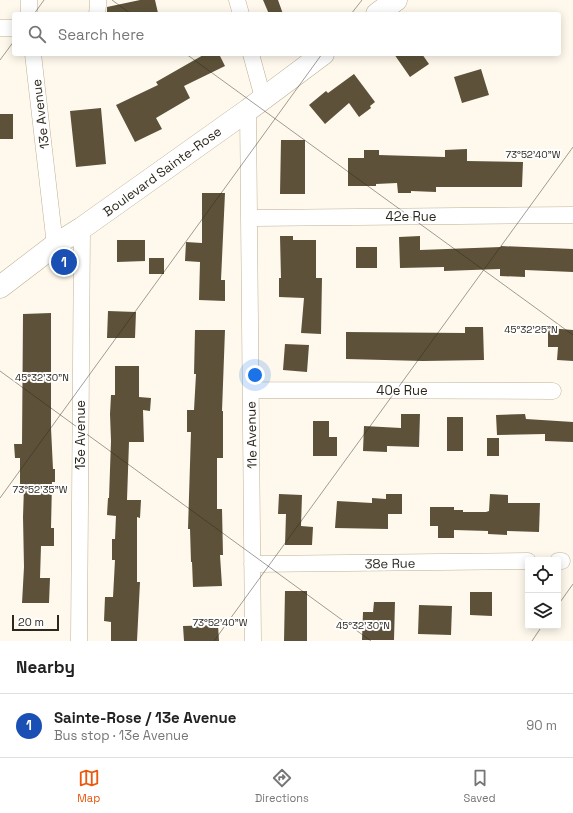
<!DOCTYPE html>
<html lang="en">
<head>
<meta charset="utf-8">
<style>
	:root { --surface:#fff; --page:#f6f6f6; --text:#222; --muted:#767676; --line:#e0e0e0; --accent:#ea580c }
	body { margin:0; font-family:"Space Grotesk",sans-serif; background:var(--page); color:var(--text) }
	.controls { position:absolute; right:12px; bottom:12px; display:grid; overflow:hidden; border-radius:4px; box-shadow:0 2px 10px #0003 }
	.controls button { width:36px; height:36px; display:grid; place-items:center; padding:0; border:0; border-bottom:1px solid var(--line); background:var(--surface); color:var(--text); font:20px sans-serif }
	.scale { position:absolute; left:12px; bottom:10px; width:47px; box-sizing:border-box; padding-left:4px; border:2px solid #2d281d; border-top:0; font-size:11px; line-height:14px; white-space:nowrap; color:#2d281d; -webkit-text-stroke:3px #fff; paint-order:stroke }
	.you { position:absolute; left:255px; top:375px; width:14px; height:14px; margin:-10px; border:3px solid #fff; border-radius:50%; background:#1a73e8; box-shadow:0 0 0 6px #1a73e833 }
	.badge { display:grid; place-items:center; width:26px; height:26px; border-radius:50%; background:var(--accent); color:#fff; font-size:13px; font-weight:700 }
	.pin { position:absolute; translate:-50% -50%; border:2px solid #fff; box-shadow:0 1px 4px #0006 }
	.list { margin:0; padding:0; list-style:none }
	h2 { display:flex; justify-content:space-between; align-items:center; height:52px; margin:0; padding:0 16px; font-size:17px }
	h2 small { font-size:13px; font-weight:400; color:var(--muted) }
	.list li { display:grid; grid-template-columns:26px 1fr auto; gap:12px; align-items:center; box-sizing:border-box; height:64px; padding:0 16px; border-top:1px solid var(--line) }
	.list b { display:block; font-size:15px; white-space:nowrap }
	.list p { margin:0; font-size:13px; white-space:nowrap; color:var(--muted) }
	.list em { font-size:13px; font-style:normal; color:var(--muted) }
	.icon { flex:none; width:22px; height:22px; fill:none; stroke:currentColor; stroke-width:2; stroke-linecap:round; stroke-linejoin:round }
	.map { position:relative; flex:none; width:573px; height:641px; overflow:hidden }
	.search { position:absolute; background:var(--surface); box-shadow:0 2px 10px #0003; left:12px; right:12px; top:12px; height:44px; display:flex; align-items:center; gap:10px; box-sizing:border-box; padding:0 14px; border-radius:4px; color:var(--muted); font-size:15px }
	.sheet { height:116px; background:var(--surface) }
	nav { display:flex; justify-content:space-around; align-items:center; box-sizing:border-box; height:56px; border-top:1px solid var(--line); background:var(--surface); font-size:11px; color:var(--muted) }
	nav a { display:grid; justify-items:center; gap:2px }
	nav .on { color:var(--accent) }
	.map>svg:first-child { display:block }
	.building { fill:#5d5239 }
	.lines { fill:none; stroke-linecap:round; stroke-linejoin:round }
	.street-casing { stroke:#bdb094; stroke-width:17 }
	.secondary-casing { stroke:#bdb094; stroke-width:23 }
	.street { stroke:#fff; stroke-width:16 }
	.secondary { stroke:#fff; stroke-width:22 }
	.ticks { fill:none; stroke:#2d281d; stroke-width:1; stroke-opacity:0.45 }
	.labels { text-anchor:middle; stroke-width:4; stroke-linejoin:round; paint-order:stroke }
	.street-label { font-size:13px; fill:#2d281d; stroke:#fff }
	.ticks-label { font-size:10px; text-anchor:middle; fill:#2d281d; stroke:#fff; stroke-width:4; stroke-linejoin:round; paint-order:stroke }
</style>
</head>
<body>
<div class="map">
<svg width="573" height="641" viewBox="0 0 573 641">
	<rect width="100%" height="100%" fill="#fff9ed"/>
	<!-- building -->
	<path class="building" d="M140,0h15l3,13 -7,1h-44v-7z
		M263,0h15l5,14h-14z
		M205,54h14l6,12 -41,20 6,12 -34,20 6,11 -27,13 -19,-37 42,-20 -2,-3z
		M394,54h28l7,10 -19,13z
		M481,69l8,26 -27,8 -8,-26z
		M354,74l21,28 -5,4 1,2 -12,9 -10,-14 -24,21 -16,-19 17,-14 2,2z
		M101,108l5,56 -30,3 -6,-56z
		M0,114h13v25h-13z
		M281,140h24v54h-25z
		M467,149v12l56,1 -1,25h-86v5l-25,-1v2h-13l-1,-10 -21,1v2h-28v-28h16v-8h15v5l66,2v-7z
		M202,193h23l-4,87h4v21l-26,-1 1,-38 -15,-1 1,-19 16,1z
		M280,236h13v4h23v38h6l-1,56 -20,-1 3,-35 -25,-1v-19h2z
		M420,236v14l81,-3v-1l72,3v23l-48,-2v7l-25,-1v-7l-56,2v-4l-44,1 -1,-31z
		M117,240h28v21l-28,1z
		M356,247h21v21h-21z
		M149,258h15v16h-15z
		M108,311l28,1 -1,26h-28z
		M51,313v115l2,41h2v13h-3l-1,46h3v18h-13l-1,32h10l-1,25h-27l2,-36 -1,-50 1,-30h-4v-29h-5l-1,-14h8l1,-130z
		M465,327h18l1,33 -61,1 -77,-2v-27l119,1z
		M548,328l25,2v31l-16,-1 1,-13h-10z
		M195,330h30l-3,81h1v47h-6v51h5l1,46h-3l2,31 -29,1 -1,-25h-1l-1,-33h-2l3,-97h-4v-22h7l2,-36h-2z
		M285,344l24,1 -2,27 -24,-2z
		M115,366h24v31l12,1 -1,13 -7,-1 1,32h-15l-2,58h14l-1,18 -3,-1v65h3l-3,59h-26v-19l-7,-1 1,-24h8l2,-37h-3v-21h3l1,-23 -9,-1 1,-17h1l2,-57 -1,-27 1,-19h4z
		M401,414h19l-1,33 -32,-1v6l-24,-1 1,-25 37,2z
		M525,414l1,5 47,3v20l-28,-1v-7l-48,1 -1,-20z
		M447,417h16v34h-16z
		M313,421h16v16h8v19h-24z
		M487,438h12v18h-12z
		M279,494l23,1 -1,31 12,1 -1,18h-27l1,-31h-8z
		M386,494h16v20h-14v15l-53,-1 2,-27 35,2v-5l14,1z
		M490,494l18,1v8h32l-1,29 -32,-1v4l-19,-1v-3l-34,-1v8h-16v-12h-8v-19h24v3h9v2h23l3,-1z
		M285,591h22v50h-23z
		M470,592h22v24l-22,-1z
		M374,602h21l-1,38h-32l1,-28h10z
		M419,605l33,1 -1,29 -33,-1z
		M218,625l1,16h-35l-1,-15z"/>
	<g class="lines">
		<defs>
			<path id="street" d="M29,0v14
				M237,0l4,14
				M97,14l1,-9v-5
				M0,28h14
				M33,54l22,191
				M251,54l12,44
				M248,110l5,531
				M249,218l324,-3
				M251,390l302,1
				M558,561h4
				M252,564l276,-3
				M79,641l3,-413"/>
			<path id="secondary" d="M377,14l19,-14
				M0,287l55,-42 27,-17 166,-118 75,-56"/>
		</defs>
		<!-- street casing -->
		<use href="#street" class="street-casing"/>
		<!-- secondary casing -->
		<use href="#secondary" class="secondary-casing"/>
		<!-- street -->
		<use href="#street" class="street"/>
		<!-- secondary -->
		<use href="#secondary" class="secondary"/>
	</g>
	<!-- ticks -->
	<path class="ticks" d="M112,0l19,14M34,14l10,-14M351,14l11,-14M186,54l387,281M0,60l14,-19M0,371l371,270M0,498l322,-444M558,605l15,-21M214,641l359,-494M532,641l10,-15"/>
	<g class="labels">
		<!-- street labels -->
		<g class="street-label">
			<text transform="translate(40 114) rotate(-97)" y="5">13e Avenue</text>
			<text transform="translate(162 171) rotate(-36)" y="5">Boulevard Sainte-Rose</text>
			<text x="411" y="221">42e Rue</text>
			<text x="402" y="395">40e Rue</text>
			<text transform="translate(80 435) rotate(-90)" y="5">13e Avenue</text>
			<text transform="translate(251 435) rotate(-91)" y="5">11e Avenue</text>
			<text transform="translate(390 563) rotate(-1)" y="5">38e Rue</text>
		</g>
	</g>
	<g class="ticks-label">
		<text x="533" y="158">73°52'40"W</text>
		<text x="531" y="333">45°32'25"N</text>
		<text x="42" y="381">45°32'30"N</text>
		<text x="40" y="493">73°52'35"W</text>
		<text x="220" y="626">73°52'40"W</text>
		<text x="363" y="629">45°32'30"N</text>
	</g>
</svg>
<div class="controls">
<button><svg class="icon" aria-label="locate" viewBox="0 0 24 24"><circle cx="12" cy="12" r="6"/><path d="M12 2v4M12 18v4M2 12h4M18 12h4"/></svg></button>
<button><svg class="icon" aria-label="layers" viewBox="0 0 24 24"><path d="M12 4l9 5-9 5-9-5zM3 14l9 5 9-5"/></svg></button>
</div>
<div class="scale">20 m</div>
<div class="you"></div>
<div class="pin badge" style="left:64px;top:262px;background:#1a4fb4">1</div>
<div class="search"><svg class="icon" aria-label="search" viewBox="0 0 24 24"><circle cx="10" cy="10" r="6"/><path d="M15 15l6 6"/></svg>Search here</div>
</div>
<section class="sheet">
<h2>Nearby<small></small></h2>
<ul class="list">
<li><span class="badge" style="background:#1a4fb4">1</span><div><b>Sainte-Rose / 13e Avenue</b><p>Bus stop · 13e Avenue</p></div><em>90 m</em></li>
</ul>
</section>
<nav>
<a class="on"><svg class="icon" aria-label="map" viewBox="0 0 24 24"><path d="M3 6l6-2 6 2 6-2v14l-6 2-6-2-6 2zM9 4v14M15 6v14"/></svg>Map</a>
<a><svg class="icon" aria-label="directions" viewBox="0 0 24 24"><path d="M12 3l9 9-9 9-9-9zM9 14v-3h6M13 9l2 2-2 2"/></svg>Directions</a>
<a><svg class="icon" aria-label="saved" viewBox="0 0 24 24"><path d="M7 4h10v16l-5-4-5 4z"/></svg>Saved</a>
</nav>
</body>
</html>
